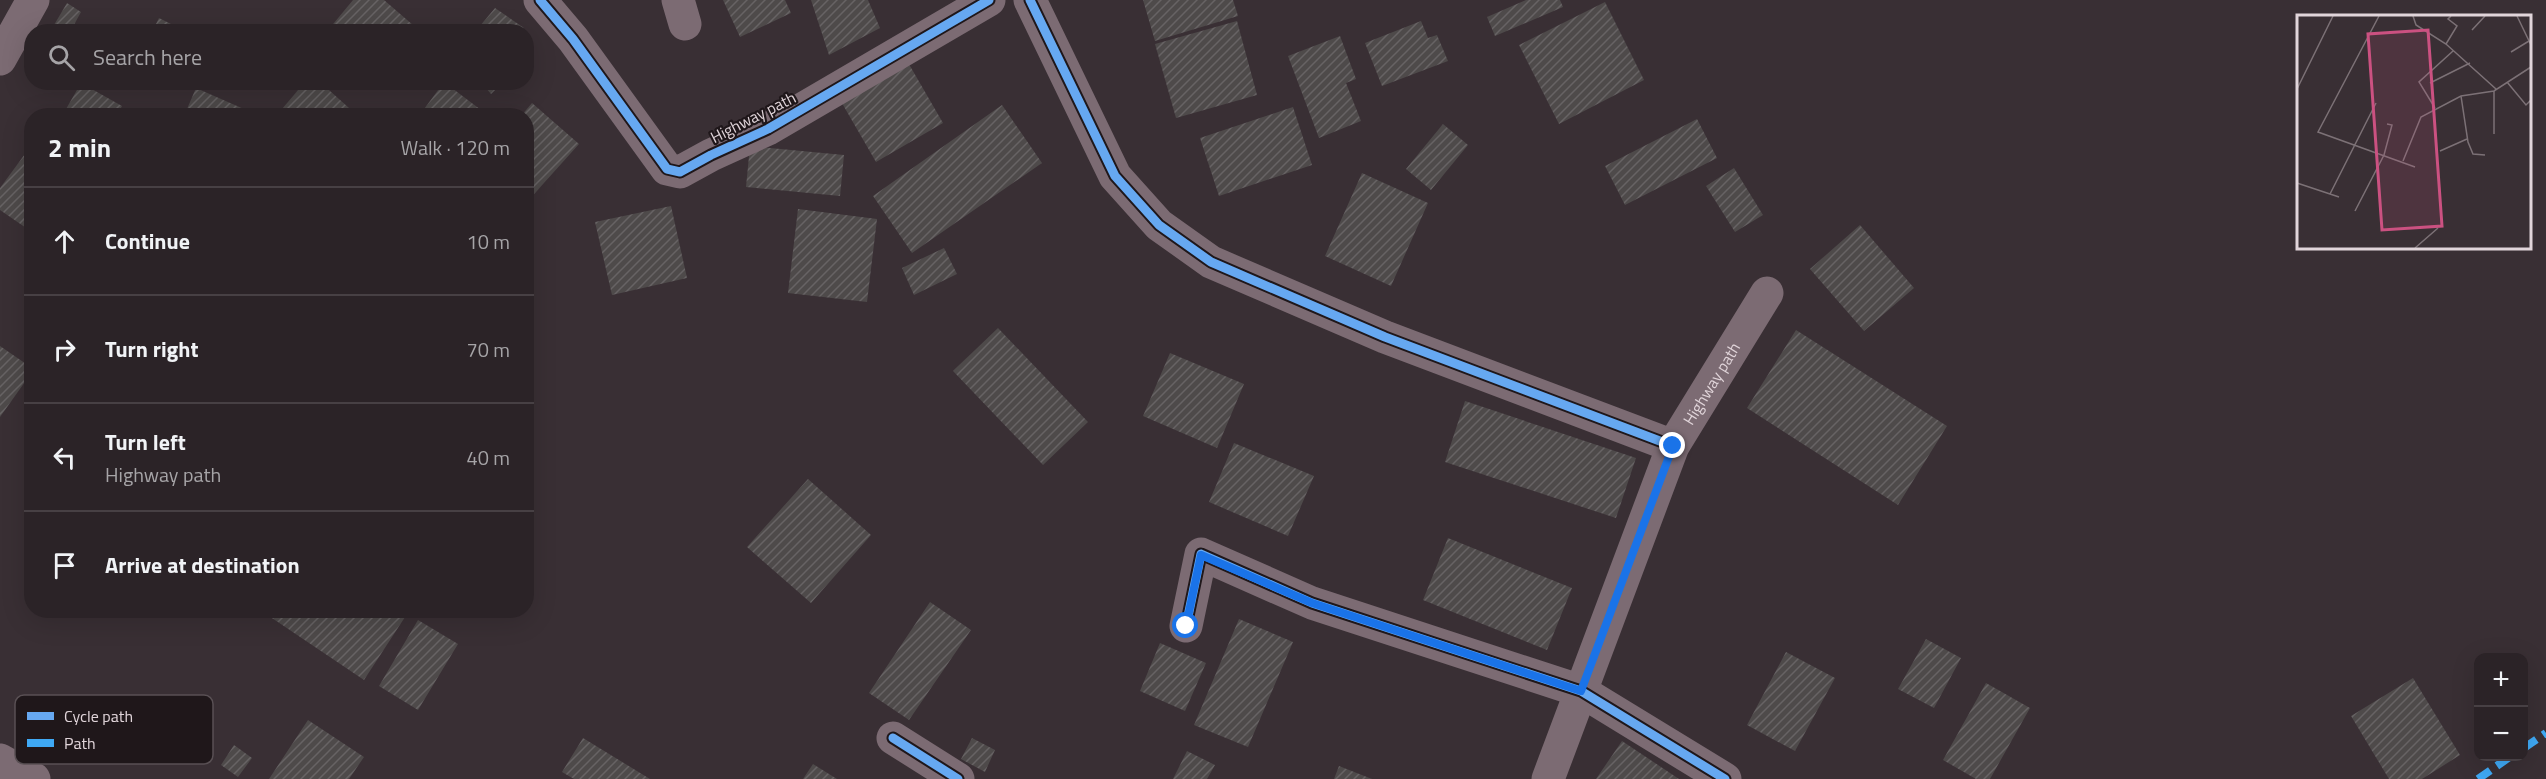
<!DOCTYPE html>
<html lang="en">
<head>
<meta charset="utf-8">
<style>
	:root { --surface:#2b2327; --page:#372f33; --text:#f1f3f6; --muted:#a6a4a7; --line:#474044 }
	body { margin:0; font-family:"Titillium Web",sans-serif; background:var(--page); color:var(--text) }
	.controls { position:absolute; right:18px; bottom:18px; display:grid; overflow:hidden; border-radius:12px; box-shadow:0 6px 24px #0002 }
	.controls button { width:54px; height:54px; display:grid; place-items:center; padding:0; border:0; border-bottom:2px solid var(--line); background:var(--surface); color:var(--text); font:30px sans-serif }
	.stop { position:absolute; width:18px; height:18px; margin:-14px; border:4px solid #1a73e8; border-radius:50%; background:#fff }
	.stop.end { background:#1a73e8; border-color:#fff; box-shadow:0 2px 6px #0008 }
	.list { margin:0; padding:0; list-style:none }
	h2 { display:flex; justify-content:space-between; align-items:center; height:78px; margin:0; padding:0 24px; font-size:26px }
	h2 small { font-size:20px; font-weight:400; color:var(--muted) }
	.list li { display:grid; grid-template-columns:39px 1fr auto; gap:18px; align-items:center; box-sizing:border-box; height:108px; padding:0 24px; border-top:2px solid var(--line) }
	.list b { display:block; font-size:22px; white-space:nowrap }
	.list p { margin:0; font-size:20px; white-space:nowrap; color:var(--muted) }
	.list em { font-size:20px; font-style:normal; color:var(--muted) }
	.icon { flex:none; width:33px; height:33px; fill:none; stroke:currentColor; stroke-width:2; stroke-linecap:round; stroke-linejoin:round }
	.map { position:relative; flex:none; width:2546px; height:779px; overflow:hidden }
	.search { position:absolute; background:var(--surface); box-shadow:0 6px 24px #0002; left:24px; top:24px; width:510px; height:66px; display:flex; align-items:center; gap:15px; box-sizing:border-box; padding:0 21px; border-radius:24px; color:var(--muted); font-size:22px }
	.panel { position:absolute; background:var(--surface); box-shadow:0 6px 24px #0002; left:24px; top:108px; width:510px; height:510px; border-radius:24px }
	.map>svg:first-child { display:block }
	.building { fill:url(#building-hatch) }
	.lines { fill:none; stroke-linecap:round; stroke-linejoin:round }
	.minor { stroke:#7c6b73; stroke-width:33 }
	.quiet { stroke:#3fa9f5; stroke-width:8; stroke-dasharray:15 8; stroke-linecap:butt }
	.cycleway-casing { stroke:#1f171a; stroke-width:13 }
	.cycleway { stroke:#66a8f1; stroke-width:9 }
	.route { stroke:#1a73e8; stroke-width:8 }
	.labels { text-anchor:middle; stroke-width:4.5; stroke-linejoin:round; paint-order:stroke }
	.street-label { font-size:16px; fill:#e1d5da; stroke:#1f171a }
	.inset-road { fill:none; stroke:#7c7176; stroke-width:1.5 }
	.view { fill:#cb5181; fill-opacity:0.15; stroke:#cb5181; stroke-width:3 }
	.inset-edge { fill:none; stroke:#e1d5da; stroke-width:3 }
	.key { fill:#1f171a; stroke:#595054; stroke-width:1.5 }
	.key-label { font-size:16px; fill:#e1d5da }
</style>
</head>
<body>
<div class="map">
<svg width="2546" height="779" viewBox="0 0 2546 779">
	<defs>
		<pattern id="building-hatch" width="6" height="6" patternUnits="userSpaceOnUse" patternTransform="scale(1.5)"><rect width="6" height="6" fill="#4e4a4a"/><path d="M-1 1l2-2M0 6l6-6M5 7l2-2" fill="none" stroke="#676364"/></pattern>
	</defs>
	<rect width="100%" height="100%" fill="#392f34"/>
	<!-- building -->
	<path class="building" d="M353,0h31l37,32h-89l-3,-3z
		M723,0h62l6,13 -51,24z
		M811,0h57l12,28 -51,27z
		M1143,0h90l5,16 -83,25z
		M1526,0h34l3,7 -68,29 -8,-19z
		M1605,2l39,78 -85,44 -40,-79z
		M67,3l14,9 -11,20h-5l-11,-7z
		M495,8l29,20 -3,4h-46z
		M159,18l28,14h-35z
		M1237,21l20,74 -81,23 -21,-74z
		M1421,21l7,17 9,-3 11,26 -66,25 -17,-43z
		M1340,36l16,43 -10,4 15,38 -42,17 -31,-82z
		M906,59l37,64 -67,39 -37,-64z
		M305,82h15l38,34h-82z
		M444,82l45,34h-70z
		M481,82h22l-12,12z
		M81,83l41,23 -5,10h-55z
		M196,88l57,25 -1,3h-68z
		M532,103l47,41 -53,59v-87h-5z
		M1002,105l40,58 -130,90 -39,-57z
		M1293,107l19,58 -93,31 -19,-58z
		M1697,119l20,39 -92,47 -20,-39z
		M1443,124l25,21 -37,45 -25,-21z
		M750,146l94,9 -4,41 -94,-9z
		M25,154l7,4v74l-32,-22v-22z
		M1734,168l29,47 -28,17 -29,-46z
		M1362,173l66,30 -37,83 -66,-30z
		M671,206l16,72 -75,17 -17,-73z
		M798,209l79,10 -10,83 -79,-9z
		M1860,225l54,63 -50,43 -54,-62z
		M944,248l13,26 -43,21 -12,-27z
		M998,328l90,94 -45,43 -90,-94z
		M1796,330l151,96 -49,79 -151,-97z
		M0,346l32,22v4l-32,45z
		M1170,353l74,31 -27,64 -74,-32z
		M1465,401l171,57 -20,60 -171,-56z
		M1234,443l80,33 -26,60 -79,-34z
		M808,479l63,56 -60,68 -64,-56z
		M1448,538l124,50 -25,62 -124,-50z
		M930,602l41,28 -62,90 -40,-27z
		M260,610h142l5,4 -43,66z
		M1239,619l54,23 -45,105 -54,-22z
		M418,620l40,24 -40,66 -39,-24z
		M1926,639l35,19 -27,50 -36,-19z
		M1160,643l46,20 -21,48 -45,-20z
		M1786,652l49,26 -40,73 -48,-26z
		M2413,678l47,77 -38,24h-33l-38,-63z
		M1986,683l44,25 -40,71h-14l-33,-19z
		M308,720l56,37 -15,22h-80z
		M583,738l67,41h-76l-12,-7z
		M972,738l23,12 -10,22 -24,-13z
		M1622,741l57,38h-83z
		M234,745l18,13 -14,19 -17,-12z
		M1187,751l28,14 -8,14h-34z
		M813,764l24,15h-34z
		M1339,766l33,13h-38z"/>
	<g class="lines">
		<!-- minor -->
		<g class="minor">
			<path d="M540,0l33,39 94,130 13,3 31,-17 57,-26 221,-129"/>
			<path d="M678,0l7,24"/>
			<path d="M1030,0l85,176 44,49 52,37 174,75 288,109"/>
			<path d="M0,59l33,-59"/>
			<path d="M1186,626l15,-72 111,49 269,88 144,88"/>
			<path d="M893,738l65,41"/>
			<path d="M0,760l34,19"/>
			<path id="s1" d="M1548,779l125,-333 94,-153"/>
		</g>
		<!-- quiet -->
		<path class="quiet" d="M2524,748l22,-15
			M2478,779l33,-23"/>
		<defs>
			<path id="cycleway" d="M540,0l33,39 94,130 13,3 31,-17 57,-26 221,-129
				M1030,0l85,176 44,49 52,37 174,75 288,109
				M1186,626l15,-72 111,49 269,88 144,88
				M893,738l65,41"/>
		</defs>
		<!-- cycleway casing -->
		<use href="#cycleway" class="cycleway-casing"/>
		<!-- cycleway -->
		<use href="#cycleway" class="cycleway"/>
	</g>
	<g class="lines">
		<!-- route -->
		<path class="route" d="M1186,626l15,-71 111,48 269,88 92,-245"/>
	</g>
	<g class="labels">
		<!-- street labels -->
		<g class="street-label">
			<text transform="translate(753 117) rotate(-27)" y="6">Highway path</text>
			<text dy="6" stroke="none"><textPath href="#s1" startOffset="429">Highway path</textPath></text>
		</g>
	</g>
	<!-- overview -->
	<g transform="translate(2297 15)">
		<rect width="234" height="234" fill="#392f34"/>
		<path class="inset-road" d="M82,1l-61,116 97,35M116,1l3,9 30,19 50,45M220,1l14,29M175,15l13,-14M149,29l11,-18 -9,-7 3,-3M214,37l18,-11M210,67l19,23 5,-5M133,68l40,-20M0,74l36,-73M164,81l7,46 5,12 12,1M138,93l-16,-26 34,-31M197,119v-43M143,136l27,-12M106,146l18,-44 40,-21 33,-5 37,-24M0,168l42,14M33,179l46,-91M58,196l29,-56 8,-30 -5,-1M118,233l23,-20"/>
		<path class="view" d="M131,15l14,196 -60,4 -14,-196z"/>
		<rect width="234" height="234" class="inset-edge"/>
	</g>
	<!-- legend -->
	<rect x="15" y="695" width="198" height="69" rx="9" class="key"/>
	<rect x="27" y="712" width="27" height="8" fill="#66a8f1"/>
	<rect x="27" y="739" width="27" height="8" fill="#3fa9f5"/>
	<g class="key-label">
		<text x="64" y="722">Cycle path</text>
		<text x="64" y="749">Path</text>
	</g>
</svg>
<div class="controls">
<button>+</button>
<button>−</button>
</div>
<div class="stop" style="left:1186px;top:626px"></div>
<div class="stop end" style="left:1673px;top:446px"></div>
<div class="search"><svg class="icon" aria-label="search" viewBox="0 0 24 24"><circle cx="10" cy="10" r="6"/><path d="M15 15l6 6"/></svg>Search here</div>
<section class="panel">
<h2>2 min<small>Walk · 120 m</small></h2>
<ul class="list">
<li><svg class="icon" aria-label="ahead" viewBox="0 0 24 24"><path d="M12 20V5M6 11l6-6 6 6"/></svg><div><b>Continue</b></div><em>10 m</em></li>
<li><svg class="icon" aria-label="right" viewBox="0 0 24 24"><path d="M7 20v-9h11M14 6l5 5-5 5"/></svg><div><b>Turn right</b></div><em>70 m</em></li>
<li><svg class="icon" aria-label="left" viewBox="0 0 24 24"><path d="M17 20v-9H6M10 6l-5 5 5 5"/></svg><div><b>Turn left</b><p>Highway path</p></div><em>40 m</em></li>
<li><svg class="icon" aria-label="arrive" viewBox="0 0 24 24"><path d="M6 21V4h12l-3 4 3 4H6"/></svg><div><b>Arrive at destination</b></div></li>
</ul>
</section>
</div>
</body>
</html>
